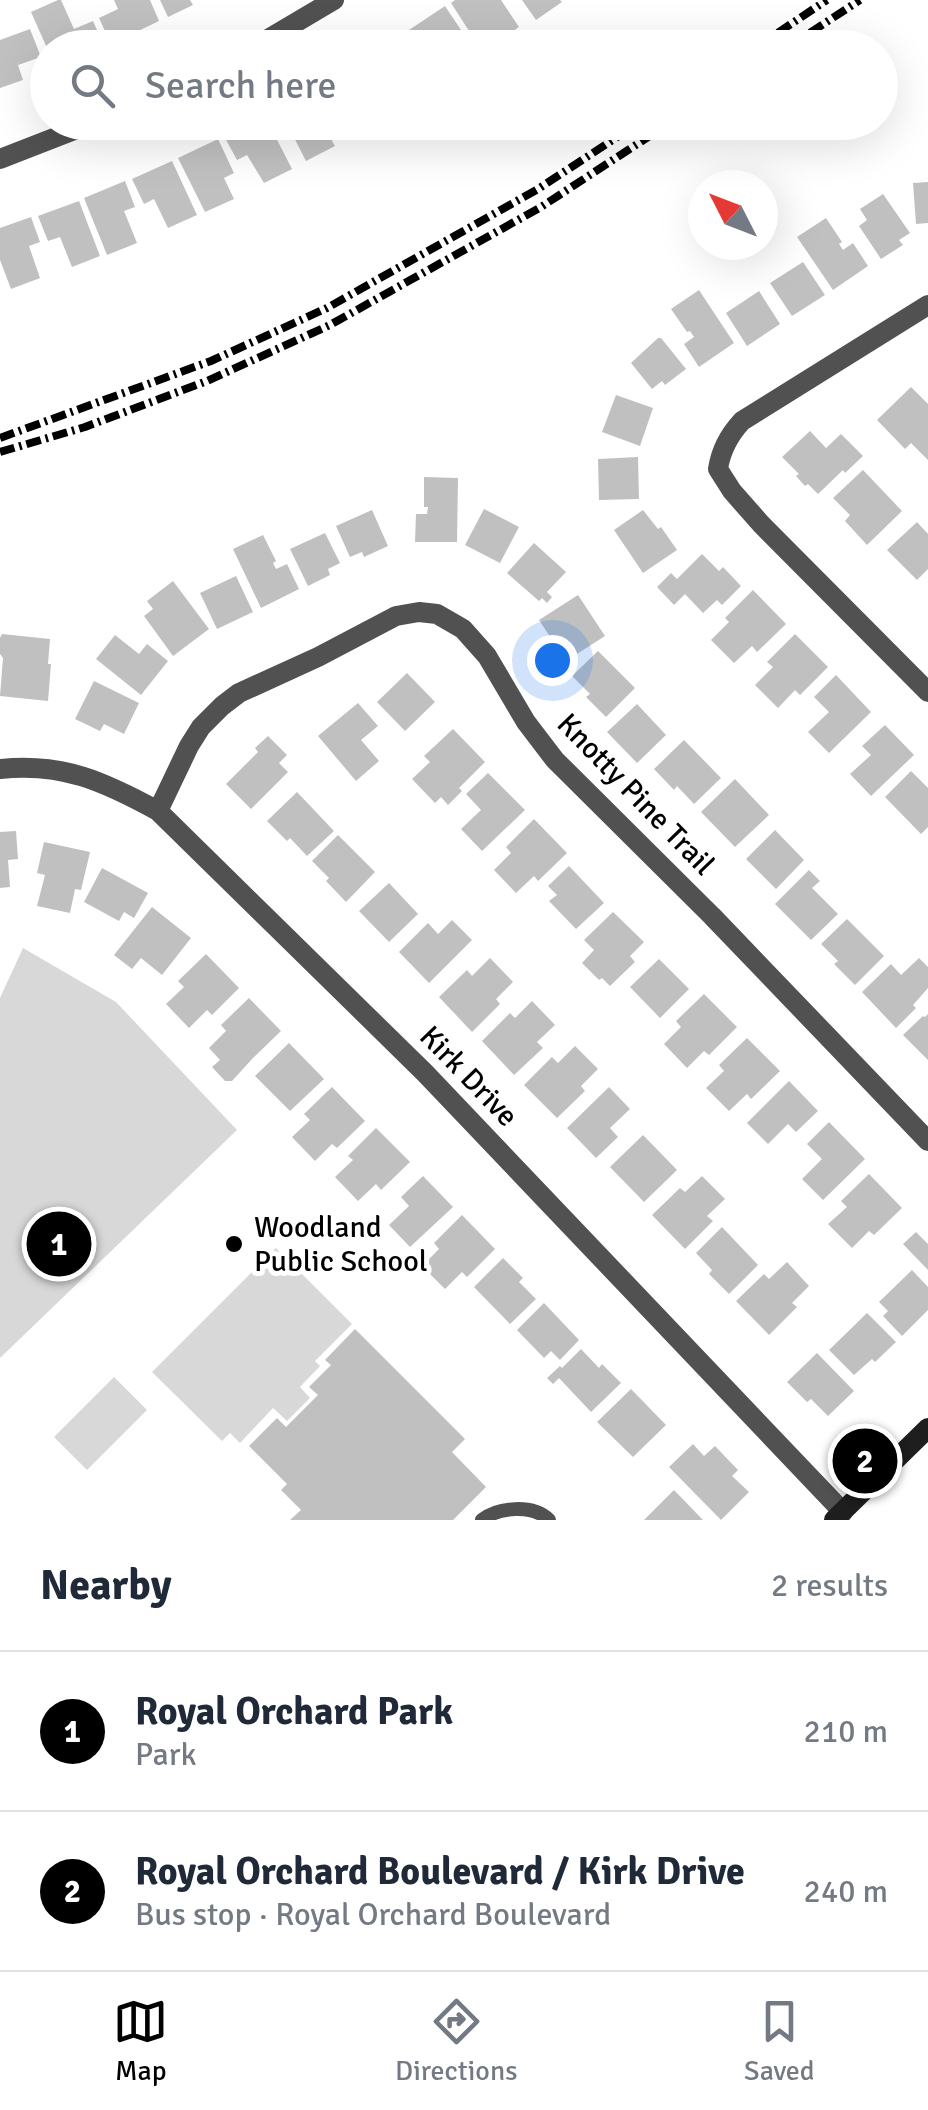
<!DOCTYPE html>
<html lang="en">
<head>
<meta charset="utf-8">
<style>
	:root { --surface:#fff; --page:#f6f6f7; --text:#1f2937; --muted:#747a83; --line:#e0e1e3; --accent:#000 }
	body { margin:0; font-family:Signika,sans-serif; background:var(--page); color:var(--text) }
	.compass { position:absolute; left:688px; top:170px; width:90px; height:90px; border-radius:50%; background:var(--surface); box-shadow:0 10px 40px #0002; rotate:312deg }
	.you { position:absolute; left:552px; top:660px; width:35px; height:35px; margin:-25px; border:8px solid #fff; border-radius:50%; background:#1a73e8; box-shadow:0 0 0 15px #1a73e833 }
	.badge { display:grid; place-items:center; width:65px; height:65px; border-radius:50%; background:var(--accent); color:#fff; font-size:32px; font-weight:700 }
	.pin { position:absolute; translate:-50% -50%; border:5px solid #fff; box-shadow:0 2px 10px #0006 }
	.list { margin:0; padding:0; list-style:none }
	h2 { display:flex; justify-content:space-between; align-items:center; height:130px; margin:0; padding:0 40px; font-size:42px }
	h2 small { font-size:32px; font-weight:400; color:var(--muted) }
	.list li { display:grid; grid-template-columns:65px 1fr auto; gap:30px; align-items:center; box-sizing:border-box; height:160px; padding:0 40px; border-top:2px solid var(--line) }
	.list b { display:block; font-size:38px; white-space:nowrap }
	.list p { margin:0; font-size:32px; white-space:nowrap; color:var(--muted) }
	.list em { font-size:32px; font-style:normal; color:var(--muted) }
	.icon { flex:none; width:55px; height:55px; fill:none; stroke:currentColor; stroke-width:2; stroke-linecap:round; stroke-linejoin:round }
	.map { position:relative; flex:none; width:928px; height:1520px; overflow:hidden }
	.search { position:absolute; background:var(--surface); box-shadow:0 10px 40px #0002; left:30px; right:30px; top:30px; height:110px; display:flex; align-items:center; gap:25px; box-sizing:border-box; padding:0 35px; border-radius:55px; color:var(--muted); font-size:38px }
	.sheet { height:450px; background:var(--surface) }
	nav { display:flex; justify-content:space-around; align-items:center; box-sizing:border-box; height:140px; border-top:2px solid var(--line); background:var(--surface); font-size:28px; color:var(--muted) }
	nav a { display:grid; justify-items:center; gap:5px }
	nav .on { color:var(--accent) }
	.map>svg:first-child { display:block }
	.green { fill:#d8d8d8 }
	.building { fill:#c0c0c0 }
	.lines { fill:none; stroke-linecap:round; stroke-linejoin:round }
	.lane { stroke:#515151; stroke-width:14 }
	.street { stroke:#515151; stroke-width:20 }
	.secondary { stroke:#1e1e1e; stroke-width:20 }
	.rail { stroke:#000; stroke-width:8; stroke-dasharray:15 5 2.5 5; stroke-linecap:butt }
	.poi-dot { fill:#000; stroke:#fff; stroke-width:4 }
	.labels { text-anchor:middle; stroke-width:10; stroke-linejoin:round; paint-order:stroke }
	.street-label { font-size:30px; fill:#000; stroke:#fff }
	.poi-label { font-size:30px; fill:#000; stroke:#fff; text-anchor:start }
</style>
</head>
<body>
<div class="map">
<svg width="928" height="1520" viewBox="0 0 928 1520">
	<rect width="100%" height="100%" fill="#fff"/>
	<!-- green -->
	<path class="green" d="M23,948l93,54 121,128 -237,228v-360z
		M276,1248l76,76 -37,37 5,5 -20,21 10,11 -23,23 -14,-13 -33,35 -10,-10 -8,8 -70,-69z
		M114,1377l33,33 -60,60 -33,-33z"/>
	<!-- building -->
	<path class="building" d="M58,0h3l13,29 19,-8 11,25 -57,2 -16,-36z
		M114,0h36l9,21 -48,23 -12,-26 19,-9z
		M160,0h30l3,5 -25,12z
		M455,0h46l18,27 -9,6 2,3 -18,12h-14l-29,-45z
		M522,0h38l2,2 -26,18z
		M445,6l28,42h-38l-1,-3 -13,3 -12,-18z
		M30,29l11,28 -23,8 5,15 -23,8v-48z
		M404,34l9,14h-30z
		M258,122h10l24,47 -28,14 -17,-28 -10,5 -13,-24 22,-12 2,4z
		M286,122h50l2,4 -11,6 8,14 -29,15z
		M218,139l16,34 -10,5 10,21 -29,13 -27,-54z
		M172,161l25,54 -29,13 -14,-29 -10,5 -12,-25z
		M125,181l10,26 -11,4 13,32 -30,12 -23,-57z
		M928,182v41l-12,1 -3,-41z
		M883,194l27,39 -11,7 4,5 -22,14 -22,-33 8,-6 -7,-11z
		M79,201l21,55 -28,11 -12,-30 -12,4 -10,-25z
		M31,217l9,25 -11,4 11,32 -29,11 -11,-29v-32z
		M826,218l16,24 -3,2 4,6 10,-7 15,23 -35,24 -36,-53z
		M803,262l22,33 -33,21 -22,-33z
		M699,290l35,53 -35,24 -15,-23 10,-7 -4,-6 -3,1 -16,-23z
		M759,291l21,33 -33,22 -21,-33z
		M658,338h3l25,31 -21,16 -3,-4 -10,8 -21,-26z
		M911,387l17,17v56l-17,-17 -6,6 -28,-29z
		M616,395l37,13 -13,38 -38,-14z
		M810,431l16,17 15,-14 22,22 -18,17 -2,-3 -25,24 -10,-10 -3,2 -9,-10 3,-2 -17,-17z
		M638,457l1,42 -40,1 -1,-41z
		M863,470l39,41 -35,34 -22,-24 5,-6 -17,-17z
		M424,477l34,1 -1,64h-42l1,-28h11l1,-7h-4z
		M484,509l35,18 -19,36 -35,-18z
		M372,510l16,36 -24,11 -2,-5 -12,5 -14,-31z
		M643,510l15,19 3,-2 16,23 -34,23 -29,-43z
		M917,522l11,12v35l-11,11 -30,-30z
		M325,533l15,30 -12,6 2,6 -22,11 -18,-37z
		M263,535l13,26 -3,2 3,6 11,-5 12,25 -38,19 -28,-59z
		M534,543l32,29 -19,20 5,5 -5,6 -5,-5 -3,3 -32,-28z
		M702,554l17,17 4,-4 18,19 -19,19 -5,-5 -14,13 -18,-19 -11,11 -17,-18 14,-14 6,6z
		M236,576l17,36 -36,17 -17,-36z
		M173,581l36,48 -36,27 -29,-40 9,-7 -6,-8z
		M753,590l33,34 -29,28 -5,-6 -18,17 -23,-23 18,-18 -4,-4z
		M578,595l27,41 -39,25 -27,-41z
		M2,634l48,5 -2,25h3l-3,37 -48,-5 3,-38 -3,-4v-16z
		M795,634l33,33 -28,28 -5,-5 -17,18 -23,-23 18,-18 -6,-5z
		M115,635l24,19 8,-10 21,17 -27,34 -45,-36z
		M598,651l37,37 -29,29 -20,-20 4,-3 -18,-18z
		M407,673l28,29 -30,29 -28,-29z
		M836,675l35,37 -42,41 -21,-21 21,-20 -15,-15z
		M94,681l45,22 -15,31 -20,-10 -4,7 -25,-12z
		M358,703l20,23 -17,14 18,21 -23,20 -38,-45z
		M637,704l29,31 -29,28 -30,-31z
		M885,725l29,30 -43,41 -21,-22 21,-19 -9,-9z
		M453,729l32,33 -26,26 3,3 -14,14 -7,-8 -6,6 -23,-24 18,-17 -6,-6z
		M268,736l19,19 -8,8 9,9 -37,37 -25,-25 32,-32 -3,-4z
		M684,740l37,38 -27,26 -17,-18 -3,4 -20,-21z
		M911,771l17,17v39l-7,7 -36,-37z
		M488,773l37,37 -43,41 -21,-22 20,-19 -15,-16z
		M735,779l34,36 -34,32 -34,-35z
		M297,792l37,39 -27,25 -17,-18 -3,3 -20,-20z
		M534,819l33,34 -29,28 -4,-5 -18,17 -22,-23 17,-17 -5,-6z
		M775,830l29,30 -28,29 -30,-30z
		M16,831l2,28 -10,1 2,27 -10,1v-56z
		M338,835l37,37 -29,30 -20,-21 3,-3 -17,-17z
		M44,842l46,10 -9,38 -6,-1 -5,24 -33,-7 8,-31 -8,-2z
		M569,866l35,37 -28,26 -27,-28 8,-6 -9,-9z
		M102,868l46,25 -14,25 -10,-6 -5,9 -35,-19z
		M809,870l11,11 -8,7 26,26 -27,26 -36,-36z
		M389,883l29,31 -29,28 -30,-31z
		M152,907l39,31 -29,37 -21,-17 -9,11 -18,-14z
		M613,912l31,30 -14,14 5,6 -25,24 -8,-8 -3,2 -17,-17 12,-13 -10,-10z
		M847,919l37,37 -29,29 -21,-21 4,-3 -17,-17z
		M452,920l20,20 -43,43 -30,-31 29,-29 10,11z
		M206,954l33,34 -27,27 -5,-5 -18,18 -23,-24 18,-17 -6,-6z
		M490,958l23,24 -17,17 4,5 -28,28 -33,-35 28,-27 5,6z
		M919,958l9,9v21l-15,17 3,3 -20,20 -34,-36 29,-28 10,11z
		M659,959l30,30 -29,29 -30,-31z
		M704,994l33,33 -28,28 -5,-4 -17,17 -23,-24 17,-17 -5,-6z
		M249,998l32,33 -28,27 -21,23h-7l-13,-14 8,-7 -11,-12 17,-17 -5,-6z
		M532,1001l23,24 -18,17 6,6 -29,27 -32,-34 28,-28 5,5z
		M928,1014v46l-25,-25 20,-19 2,1z
		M747,1038l33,33 -29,28 -4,-5 -18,17 -23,-23 18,-17 -5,-6z
		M289,1043l35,36 -34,32 -35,-35z
		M575,1046l23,23 -17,17 4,5 -28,27 -33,-33 28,-28 6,6z
		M789,1081l29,30 -22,21 -8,-8 -20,20 -21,-21z
		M332,1087l33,34 -28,27 -5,-4 -17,17 -23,-24 18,-17 -6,-6z
		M609,1087l21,22 -20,19 8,9 -22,21 -29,-30z
		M829,1122l36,37 -42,41 -21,-21 20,-20 -15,-15z
		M376,1128l34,34 -29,28 -5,-6 -18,17 -23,-24 18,-17 -5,-4z
		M643,1135l34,35 -33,32 -34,-35z
		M869,1174l33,34 -28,27 -5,-4 -17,17 -24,-24 19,-17 -6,-6z
		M423,1176l30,31 -43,40 -21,-22 20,-19 -8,-9z
		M702,1176l23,23 -18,17 6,5 -28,28 -33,-34 28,-27 5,4z
		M462,1215l33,34 -28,28 -5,-5 -17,17 -23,-23 17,-17 -5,-6z
		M722,1227l36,38 -29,29 -20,-20 3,-4 -16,-17z
		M916,1232l12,12v26l-25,-26z
		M503,1258l20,20 -4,4 17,17 -26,25 -36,-37z
		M787,1262l22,24 -17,17 5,4 -28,28 -33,-34 28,-27 5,5z
		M912,1270l16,17v23l-26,26 -19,-20 5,-5 -9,-9z
		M544,1303l35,37 -19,20 -9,-9 -7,7 -27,-28z
		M867,1313l29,29 -21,20 -3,-3 -18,16 -25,-25z
		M355,1329l110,110 -13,13 34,35 -33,33h-163l11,-10 -20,-20 6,-6 -38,-38 28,-28 9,9 32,-32 -9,-8 22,-22 -6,-5z
		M581,1349l18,19 3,-4 19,19 -30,29 -32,-34 -6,6 -6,-6 13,-12 2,2z
		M817,1353l37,38 -26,25 -17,-17 -4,3 -20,-20z
		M631,1389l35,36 -33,32 -36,-35z
		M693,1444l11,12 11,-10 23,24 -6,6 17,16 -28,28 -52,-53z
		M674,1490l29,30h-59z"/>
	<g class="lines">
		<!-- lane -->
		<path class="lane" d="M482,1520c16,-13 51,-16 67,0"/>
		<!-- street -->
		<path class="street" d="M253,48l81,-48
			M0,159l95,-37
			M928,305l-186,116c-13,14 -21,28 -24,48l14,22 29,33 167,168
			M0,769c62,-7 105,13 158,42l267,262 418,439
			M158,811l31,-65 12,-19 21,-21 17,-13 79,-36 78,-41 23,-4 18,2 26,15 24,27 39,66 29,38 157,156 216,225"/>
		<!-- secondary -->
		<path class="secondary" d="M834,1520l94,-92"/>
		<!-- rail -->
		<path class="rail" d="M755,48l72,-48
			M787,48l73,-48
			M0,438l211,-77 116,-53 211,-119 102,-67
			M0,452l85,-25 122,-46 123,-56 211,-118 130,-85"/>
	</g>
	<!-- markers -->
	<circle class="poi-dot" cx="234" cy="1244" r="10"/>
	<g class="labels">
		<!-- street labels -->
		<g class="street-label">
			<text transform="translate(636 794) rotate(46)" y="10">Knotty Pine Trail</text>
			<text transform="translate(469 1076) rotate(46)" y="10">Kirk Drive</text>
		</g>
		<!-- poi labels -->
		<g class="poi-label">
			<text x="254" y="1237">Woodland<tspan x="254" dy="34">Public School</tspan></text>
		</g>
	</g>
</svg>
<svg class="compass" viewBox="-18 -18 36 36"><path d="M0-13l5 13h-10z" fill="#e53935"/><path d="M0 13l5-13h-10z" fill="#747a83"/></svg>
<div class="you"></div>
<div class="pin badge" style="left:59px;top:1244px">1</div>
<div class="pin badge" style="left:865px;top:1461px">2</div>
<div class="search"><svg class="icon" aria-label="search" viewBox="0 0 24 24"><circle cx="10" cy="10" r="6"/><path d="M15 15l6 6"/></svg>Search here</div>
</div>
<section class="sheet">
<h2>Nearby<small>2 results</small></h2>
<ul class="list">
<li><span class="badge">1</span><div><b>Royal Orchard Park</b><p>Park</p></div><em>210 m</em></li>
<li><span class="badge">2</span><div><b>Royal Orchard Boulevard / Kirk Drive</b><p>Bus stop · Royal Orchard Boulevard</p></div><em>240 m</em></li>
</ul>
</section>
<nav>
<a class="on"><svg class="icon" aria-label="map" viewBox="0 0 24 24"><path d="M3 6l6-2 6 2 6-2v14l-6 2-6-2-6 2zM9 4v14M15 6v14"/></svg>Map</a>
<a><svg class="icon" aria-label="directions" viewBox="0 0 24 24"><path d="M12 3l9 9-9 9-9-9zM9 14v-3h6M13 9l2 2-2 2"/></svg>Directions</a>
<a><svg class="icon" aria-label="saved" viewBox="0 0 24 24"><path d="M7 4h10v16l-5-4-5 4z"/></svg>Saved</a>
</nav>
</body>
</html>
